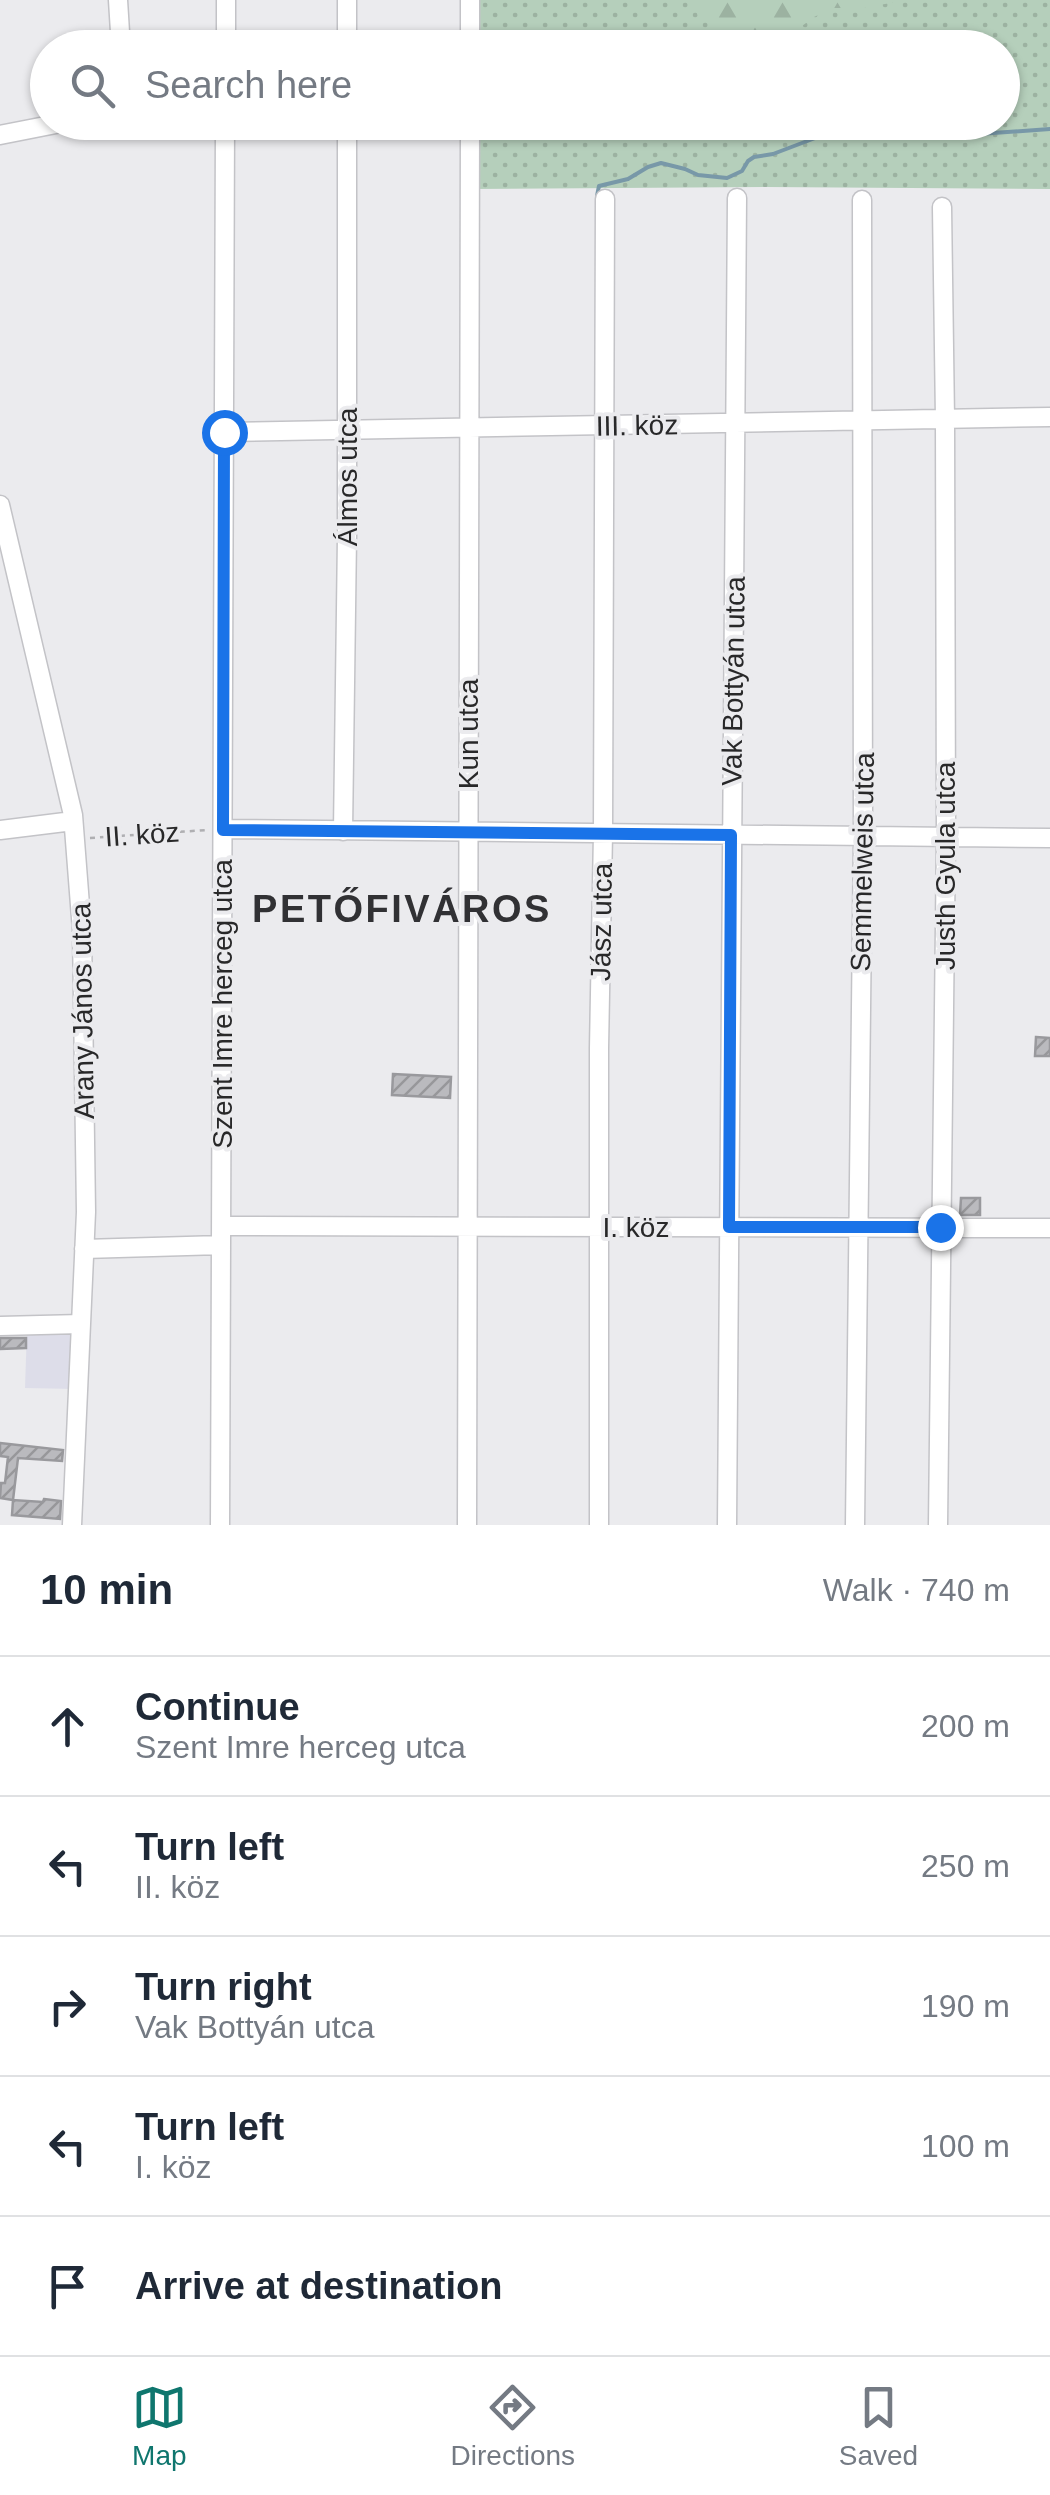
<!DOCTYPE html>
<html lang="en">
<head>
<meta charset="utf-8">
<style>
	:root { --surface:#fff; --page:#f2f2f3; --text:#1f2937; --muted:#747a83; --line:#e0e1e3; --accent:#0f766e }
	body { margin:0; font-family:Helvetica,sans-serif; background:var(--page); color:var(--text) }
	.stop { position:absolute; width:30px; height:30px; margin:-22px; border:8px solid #1a73e8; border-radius:50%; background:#fff }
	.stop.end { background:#1a73e8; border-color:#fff; box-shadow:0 2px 10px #0008 }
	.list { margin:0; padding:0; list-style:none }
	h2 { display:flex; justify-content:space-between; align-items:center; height:130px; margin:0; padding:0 40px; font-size:42px }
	h2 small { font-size:32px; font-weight:400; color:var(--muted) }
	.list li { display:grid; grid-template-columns:65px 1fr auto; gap:30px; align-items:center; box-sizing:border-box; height:140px; padding:0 40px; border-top:2px solid var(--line) }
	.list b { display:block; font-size:38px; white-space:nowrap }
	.list p { margin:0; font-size:32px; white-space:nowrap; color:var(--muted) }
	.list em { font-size:32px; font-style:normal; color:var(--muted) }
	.icon { flex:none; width:55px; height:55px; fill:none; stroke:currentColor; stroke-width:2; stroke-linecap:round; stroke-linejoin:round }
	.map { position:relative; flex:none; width:1050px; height:1525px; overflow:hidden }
	.search { position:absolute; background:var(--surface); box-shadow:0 2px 8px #0004; left:30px; right:30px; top:30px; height:110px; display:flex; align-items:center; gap:25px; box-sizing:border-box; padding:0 35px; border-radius:55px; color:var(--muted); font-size:38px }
	.sheet { height:830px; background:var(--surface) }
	nav { display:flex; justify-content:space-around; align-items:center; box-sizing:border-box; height:140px; border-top:2px solid var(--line); background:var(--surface); font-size:28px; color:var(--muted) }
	nav a { display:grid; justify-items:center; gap:5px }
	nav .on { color:var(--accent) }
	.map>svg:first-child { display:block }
	.built { fill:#dddde9 }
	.grass { fill:url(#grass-dots) }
	.forest { fill:url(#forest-firs) }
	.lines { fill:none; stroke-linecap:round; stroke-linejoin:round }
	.stream { stroke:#7898a8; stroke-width:4 }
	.building { fill:url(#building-hatch); stroke:#99999d; stroke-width:2.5 }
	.street-casing { stroke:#c3c3c7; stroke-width:21 }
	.path { stroke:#afafb2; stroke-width:2.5; stroke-dasharray:5 5; stroke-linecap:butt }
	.street { stroke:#fff; stroke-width:18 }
	.route { stroke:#1a73e8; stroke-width:12 }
	.labels { text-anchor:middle; stroke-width:8; stroke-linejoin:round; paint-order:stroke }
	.street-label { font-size:28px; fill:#282829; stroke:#ebebee }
	.district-label { font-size:38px; font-weight:bold; letter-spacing:2.5px; fill:#313134; stroke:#ebebee }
</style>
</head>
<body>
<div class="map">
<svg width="1050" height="1525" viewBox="0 0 1050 1525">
	<defs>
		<pattern id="grass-dots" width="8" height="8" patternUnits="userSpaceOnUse" patternTransform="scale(2.5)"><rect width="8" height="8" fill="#b5cfbb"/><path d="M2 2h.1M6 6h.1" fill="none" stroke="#9cb2a1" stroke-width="1.8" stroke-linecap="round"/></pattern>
		<pattern id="forest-firs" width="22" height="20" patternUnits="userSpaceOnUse" patternTransform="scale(2.5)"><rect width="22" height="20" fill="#b5cfbb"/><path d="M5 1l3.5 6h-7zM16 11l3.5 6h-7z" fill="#9cb2a1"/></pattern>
		<pattern id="building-hatch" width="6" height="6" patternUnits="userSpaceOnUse" patternTransform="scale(2.5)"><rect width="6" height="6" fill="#bababe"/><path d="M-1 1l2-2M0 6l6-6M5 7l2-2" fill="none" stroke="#97979a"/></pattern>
	</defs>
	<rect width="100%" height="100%" fill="#ebebee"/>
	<!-- built -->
	<path class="built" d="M77,1327l-2,62 -50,-1 2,-60z"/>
	<!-- grass -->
	<path class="grass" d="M472,0h578v189l-284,-2 -294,2v-66l530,-1v-74l-530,-1z"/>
	<!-- forest -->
	<path class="forest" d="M698,0h210l-46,8h-29l-19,9 -16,12 -21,11 -48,2 -32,-28z"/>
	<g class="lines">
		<!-- stream -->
		<path class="stream" d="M597,196l2,-10 29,-7 20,-12 13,-4 24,6 13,6 29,3 15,-7 6,-10 6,-4 19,-3 58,-22 32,6 17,-5 29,2 21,-6 49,5 71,-5"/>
	</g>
	<!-- building -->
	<path class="building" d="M1036,1037l14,1v18h-15z
		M393,1074l58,3 -1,21 -58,-3z
		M961,1198h19v17h-20z
		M0,1338h26v10l-26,1z
		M0,1443l63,7 -1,11 -44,-3 -5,42 -13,-2 1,-15h4l3,-26 -8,-1z
		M44,1499l17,2 -1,18 -48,-4 1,-15 30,2z"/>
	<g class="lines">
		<defs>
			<path id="street" d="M118,0l3,48
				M226,48v-48
				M347,48v-48
				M470,48v-48
				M0,135l66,-13
				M224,432l826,-15
				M0,505l73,310 9,116 4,281 -14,313
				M223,829l827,9
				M0,830l73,-9
				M343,831l4,-295v-414
				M222,1226l828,2
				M84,1249l137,-4
				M0,1326l81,-2
				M220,1525l5,-1403
				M467,1525l3,-1403
				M599,1525v-477l4,-215 2,-634
				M727,1525l10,-1327
				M855,1525l8,-689 -1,-636
				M938,1525l8,-688 -1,-418 -3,-212"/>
		</defs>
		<!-- street casing -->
		<use href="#street" class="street-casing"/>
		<!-- path -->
		<path class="path" d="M90,838l117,-8"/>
		<!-- street -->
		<use href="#street" class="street"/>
	</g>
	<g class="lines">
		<!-- route -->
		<path class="route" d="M224,432l-1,398 508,5 -2,392h211"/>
	</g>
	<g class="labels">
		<!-- street labels -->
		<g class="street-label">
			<text transform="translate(637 425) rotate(-1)" y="10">III. köz</text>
			<text transform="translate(347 477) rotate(-90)" y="10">Álmos utca</text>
			<text transform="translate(733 681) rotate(-89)" y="10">Vak Bottyán utca</text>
			<text transform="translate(468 734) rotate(-90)" y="10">Kun utca</text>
			<text transform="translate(142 834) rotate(-4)" y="10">II. köz</text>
			<text transform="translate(862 862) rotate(-89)" y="10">Semmelweis utca</text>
			<text transform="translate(945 866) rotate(-90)" y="10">Justh Gyula utca</text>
			<text transform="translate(601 922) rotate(-89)" y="10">Jász utca</text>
			<text transform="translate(222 1004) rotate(-90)" y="10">Szent Imre herceg utca</text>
			<text transform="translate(82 1011) rotate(-91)" y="10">Arany János utca</text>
			<text x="636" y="1237">I. köz</text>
		</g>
		<!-- district labels -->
		<g class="district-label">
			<text x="402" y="922">PETŐFIVÁROS</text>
		</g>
	</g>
</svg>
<div class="stop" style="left:224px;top:432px"></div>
<div class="stop end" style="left:940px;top:1227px"></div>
<div class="search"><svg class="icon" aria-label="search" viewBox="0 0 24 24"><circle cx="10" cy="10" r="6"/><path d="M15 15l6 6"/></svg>Search here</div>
</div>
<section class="sheet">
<h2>10 min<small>Walk · 740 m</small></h2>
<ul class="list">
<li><svg class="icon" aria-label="ahead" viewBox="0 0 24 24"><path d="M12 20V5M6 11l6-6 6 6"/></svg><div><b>Continue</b><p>Szent Imre herceg utca</p></div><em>200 m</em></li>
<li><svg class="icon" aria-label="left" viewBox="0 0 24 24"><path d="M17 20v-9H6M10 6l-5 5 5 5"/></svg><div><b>Turn left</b><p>II. köz</p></div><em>250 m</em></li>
<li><svg class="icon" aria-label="right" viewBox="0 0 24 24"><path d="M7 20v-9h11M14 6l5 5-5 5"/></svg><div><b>Turn right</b><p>Vak Bottyán utca</p></div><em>190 m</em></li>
<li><svg class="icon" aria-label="left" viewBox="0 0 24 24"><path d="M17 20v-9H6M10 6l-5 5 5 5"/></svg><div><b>Turn left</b><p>I. köz</p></div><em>100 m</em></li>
<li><svg class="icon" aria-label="arrive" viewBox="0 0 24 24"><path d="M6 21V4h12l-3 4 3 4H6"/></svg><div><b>Arrive at destination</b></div></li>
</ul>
</section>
<nav>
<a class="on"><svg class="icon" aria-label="map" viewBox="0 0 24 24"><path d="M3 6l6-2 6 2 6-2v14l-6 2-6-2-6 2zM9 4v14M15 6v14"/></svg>Map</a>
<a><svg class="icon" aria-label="directions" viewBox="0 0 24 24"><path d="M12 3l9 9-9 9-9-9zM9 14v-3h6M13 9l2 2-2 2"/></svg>Directions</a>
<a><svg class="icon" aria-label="saved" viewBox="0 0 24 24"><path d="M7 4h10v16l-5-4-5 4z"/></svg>Saved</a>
</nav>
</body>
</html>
